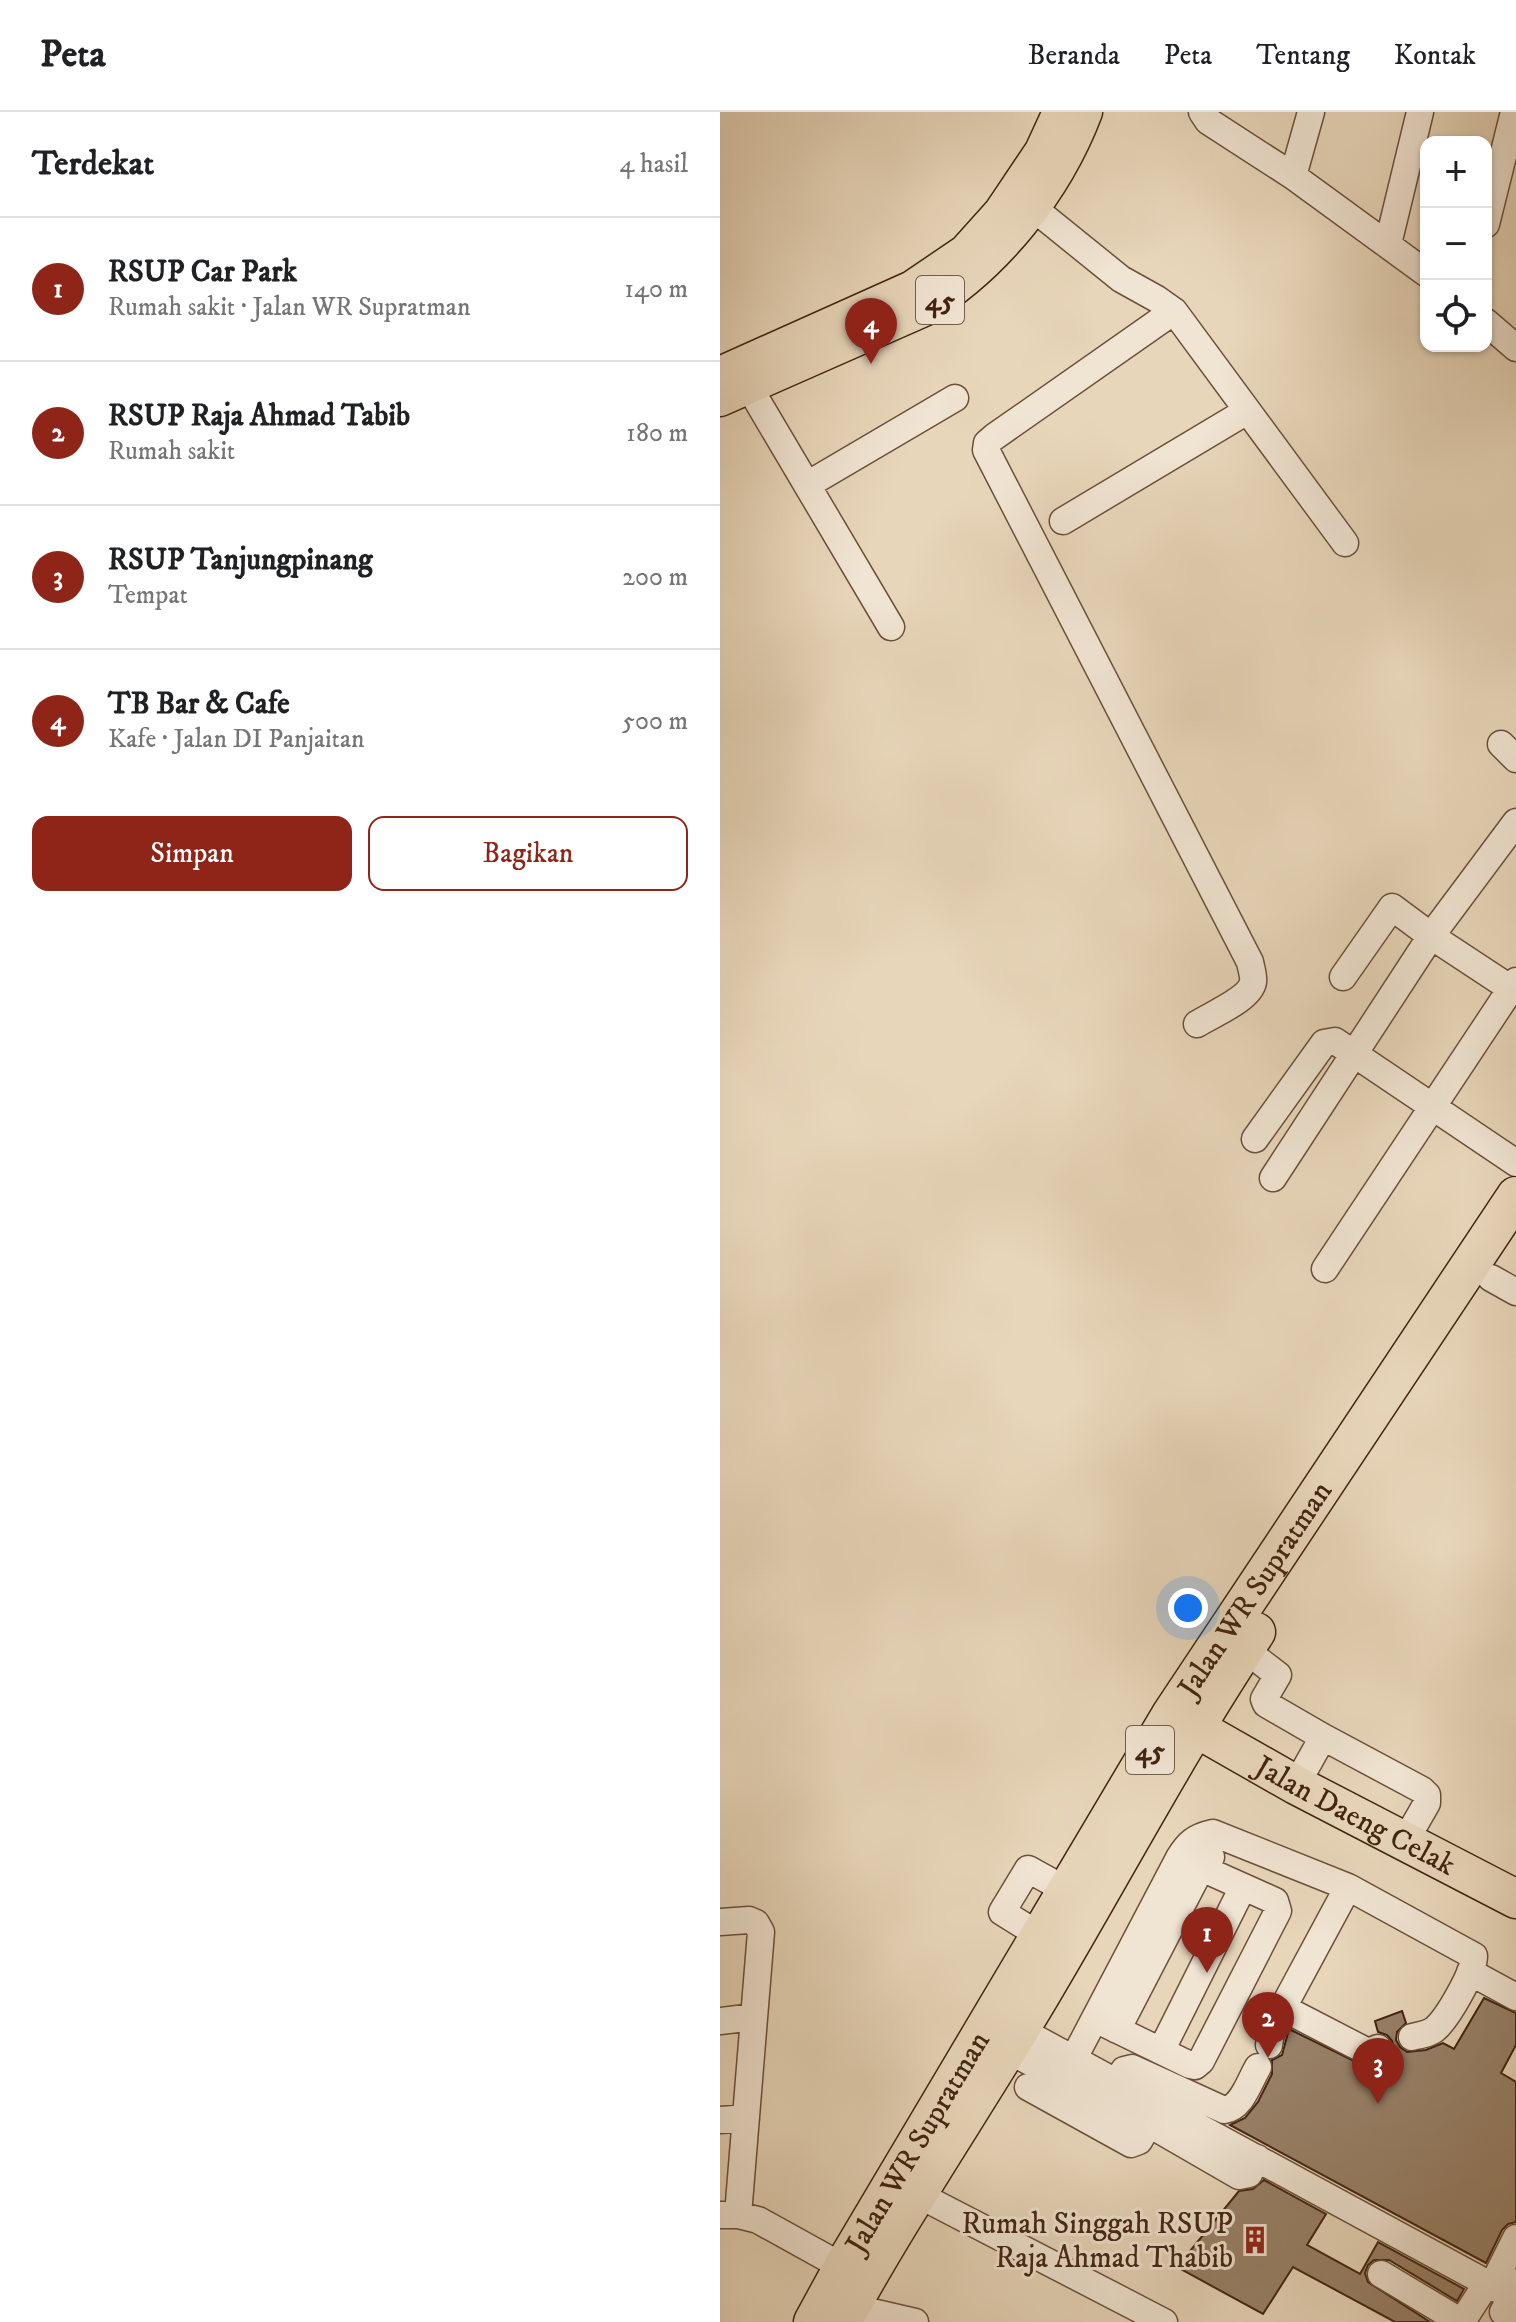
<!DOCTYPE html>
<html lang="id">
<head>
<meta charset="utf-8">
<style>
	:root { --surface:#fff; --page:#f6f6f6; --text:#202124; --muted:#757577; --line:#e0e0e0; --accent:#8f2418 }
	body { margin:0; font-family:"IM FELL DW Pica",serif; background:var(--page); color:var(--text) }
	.controls { position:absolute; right:24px; top:24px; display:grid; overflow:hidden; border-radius:16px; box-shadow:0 2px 6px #0004 }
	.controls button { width:72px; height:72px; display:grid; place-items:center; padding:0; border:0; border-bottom:2px solid var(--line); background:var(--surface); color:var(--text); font:40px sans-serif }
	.you { position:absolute; left:468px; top:1496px; width:28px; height:28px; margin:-20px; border:6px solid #fff; border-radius:50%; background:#1a73e8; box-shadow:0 0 0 12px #1a73e833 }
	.badge { display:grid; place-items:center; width:52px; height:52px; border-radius:50%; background:var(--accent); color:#fff; font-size:26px; font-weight:700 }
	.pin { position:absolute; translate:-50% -66px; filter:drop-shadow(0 2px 4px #0008) }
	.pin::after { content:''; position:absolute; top:42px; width:28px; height:24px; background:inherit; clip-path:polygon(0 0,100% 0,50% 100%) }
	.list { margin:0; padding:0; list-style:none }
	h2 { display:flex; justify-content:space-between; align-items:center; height:104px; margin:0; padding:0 32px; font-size:34px }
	h2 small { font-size:26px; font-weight:400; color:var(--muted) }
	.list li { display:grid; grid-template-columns:52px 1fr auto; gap:24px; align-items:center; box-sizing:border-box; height:144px; padding:0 32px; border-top:2px solid var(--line) }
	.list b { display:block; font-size:30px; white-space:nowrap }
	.list p { margin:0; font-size:26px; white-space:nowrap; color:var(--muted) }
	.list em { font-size:26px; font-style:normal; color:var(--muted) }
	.actions { display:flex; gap:16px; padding:24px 32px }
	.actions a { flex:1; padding:18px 0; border:2px solid var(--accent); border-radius:16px; text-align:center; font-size:28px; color:var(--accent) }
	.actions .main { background:var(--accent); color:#fff }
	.icon { flex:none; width:44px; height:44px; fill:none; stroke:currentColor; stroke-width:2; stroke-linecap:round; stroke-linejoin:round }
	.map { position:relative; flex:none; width:796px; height:2210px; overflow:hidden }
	header { display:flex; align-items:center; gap:48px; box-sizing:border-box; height:112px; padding:0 40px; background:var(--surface); border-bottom:2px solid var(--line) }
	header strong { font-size:38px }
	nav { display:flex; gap:44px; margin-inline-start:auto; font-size:28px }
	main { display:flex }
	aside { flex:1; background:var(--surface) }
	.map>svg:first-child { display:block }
	.building { fill:#988168; stroke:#422410; stroke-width:2 }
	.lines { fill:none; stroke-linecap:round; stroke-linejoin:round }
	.minor-casing { stroke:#6c503a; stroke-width:29 }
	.major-casing { stroke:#422410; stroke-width:35 }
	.highway-casing { stroke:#422410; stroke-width:41 }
	.minor { stroke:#f0e4d2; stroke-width:26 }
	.major { stroke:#e8d6ba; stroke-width:32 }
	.highway { stroke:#e8d6ba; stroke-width:38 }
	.labels { text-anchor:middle; stroke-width:6; stroke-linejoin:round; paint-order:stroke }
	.shield { fill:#f0e4d2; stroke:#765e4a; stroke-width:2 }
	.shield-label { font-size:28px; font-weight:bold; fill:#422410 }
	.street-label { font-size:30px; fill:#422410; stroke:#f0e4d2 }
	.poi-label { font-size:30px; fill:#422410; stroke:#f0e4d2; text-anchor:end }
</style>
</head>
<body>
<header>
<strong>Peta</strong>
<nav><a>Beranda</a><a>Peta</a><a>Tentang</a><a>Kontak</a></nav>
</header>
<main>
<aside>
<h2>Terdekat<small>4 hasil</small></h2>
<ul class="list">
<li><span class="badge">1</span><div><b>RSUP Car Park</b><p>Rumah sakit · Jalan WR Supratman</p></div><em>140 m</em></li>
<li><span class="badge">2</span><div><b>RSUP Raja Ahmad Tabib</b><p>Rumah sakit</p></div><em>180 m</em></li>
<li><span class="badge">3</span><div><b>RSUP Tanjungpinang</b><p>Tempat</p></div><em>200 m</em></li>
<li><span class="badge">4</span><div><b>TB Bar &amp; Cafe</b><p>Kafe · Jalan DI Panjaitan</p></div><em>500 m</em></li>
</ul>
<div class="actions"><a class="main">Simpan</a><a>Bagikan</a></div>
</aside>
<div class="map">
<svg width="796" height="2210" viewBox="0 0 796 2210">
	<rect width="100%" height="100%" fill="#e8d6ba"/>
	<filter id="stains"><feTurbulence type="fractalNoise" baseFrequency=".0025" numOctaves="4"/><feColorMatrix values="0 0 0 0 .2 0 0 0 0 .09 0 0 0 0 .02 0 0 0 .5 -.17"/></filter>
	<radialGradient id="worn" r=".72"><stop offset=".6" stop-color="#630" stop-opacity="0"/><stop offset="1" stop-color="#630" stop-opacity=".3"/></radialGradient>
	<!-- building -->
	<path class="building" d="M764,1886l32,15v32l-15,28 15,9v140l-8,2 -6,6 -16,33 -256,-138 15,-7 13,-16 14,-28v-14l10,-5 7,-26 79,39 17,-6 6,-5 3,-7 -2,-9 -5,-6 -9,-3 -3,-11 27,-10 4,12 -9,9 -1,8 4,7 7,5 19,-2 17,-7 11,6z
		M544,2068l62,34 -19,31 53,29 18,-32 86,47 -7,12 -68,-41h-15l-6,5 -3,8 3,9 62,40h-35l-102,-55 -30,47 -86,-47 62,-76 14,-2z"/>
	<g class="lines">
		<defs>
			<path id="minor" d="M482,0l6,9 85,55 133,97
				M573,64l18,-64
				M312,95l89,72 36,20 17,12 171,232
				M766,112l28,-112
				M668,132l32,-132
				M454,199l-180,126 -7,6 -1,7 264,512c1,6 4,14 3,20 -3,17 -42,33 -56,42
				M766,210l30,26
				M29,275l142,240
				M87,373l148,-87
				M343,409l184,-110
				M781,632l15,15
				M623,865l49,-70 39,29 85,56
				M535,1027l69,-96 11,-2 181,122
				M553,1066l158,-242 85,-114
				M605,1157l191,-288
				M771,1166l25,14
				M524,1537l34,26 -14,24 2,5 57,33
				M576,1673l27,-48 99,53 5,5v8l-23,40
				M0,1810l29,-2 7,3 5,9 -23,283
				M319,1823l-37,-23 26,-43 38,21
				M750,1860l46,25
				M563,1896l85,44 10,-4
				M375,1907l95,46 5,1 6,-5 77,-150 -3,-10 -96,-43
				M0,1909l34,-4
				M300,1918l496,269
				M397,1918l84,-162 10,-11
				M549,1933l3,-17 76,-141 126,69c0,17 -26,61 -38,72 -6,6 -16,7 -24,9
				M287,1938l142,74 90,52 10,-2 8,-16
				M441,1939l82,-164
				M343,1967l116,-221c9,-15 16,-21 34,-25l135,54
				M396,1971l8,-13 8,-2 92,42c18,-2 25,-28 34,-43
				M308,1975l103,57 8,-3 18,-31
				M0,2008l26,-2
				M197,2082l247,128
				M0,2103h18l20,5 85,47
				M796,2126l-17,34 2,4 15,9
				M661,2162l77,46 9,-6 20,-31
				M796,2178l-13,22 13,9
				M130,2195l65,15"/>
			<path id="major" d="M0,261l192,-86 53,-36 35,-39 41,-61 18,-39
				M0,288l204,-90c72,-44 132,-119 162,-198"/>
			<g id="highway">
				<path id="s1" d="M476,1616l100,57 220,114"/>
				<path id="s2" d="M93,2210l30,-55 329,-554 344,-517"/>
				<path d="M122,2210c61,-111 133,-217 198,-326 72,-121 138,-247 216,-364"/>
			</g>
		</defs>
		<!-- minor casing -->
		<use href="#minor" class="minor-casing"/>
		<!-- major casing -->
		<use href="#major" class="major-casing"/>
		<!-- highway casing -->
		<use href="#highway" class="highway-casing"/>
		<!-- minor -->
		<use href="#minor" class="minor"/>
		<!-- major -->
		<use href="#major" class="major"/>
		<!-- highway -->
		<use href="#highway" class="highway"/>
	</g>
	<!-- icons -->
	<defs>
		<symbol id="building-bare" viewBox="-9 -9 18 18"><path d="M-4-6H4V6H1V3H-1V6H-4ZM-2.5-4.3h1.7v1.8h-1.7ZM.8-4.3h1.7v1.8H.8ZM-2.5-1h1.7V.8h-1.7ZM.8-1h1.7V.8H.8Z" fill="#8f2418" stroke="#f0e4d2" stroke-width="2.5" paint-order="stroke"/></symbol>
	</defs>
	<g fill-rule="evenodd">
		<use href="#building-bare" x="515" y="2108" width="40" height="40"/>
	</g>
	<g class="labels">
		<!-- shield labels -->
		<g class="shield">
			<rect x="196" y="164" width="48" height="48" rx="6"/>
			<rect x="406" y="1614" width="48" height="48" rx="6"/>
		</g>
		<g class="shield-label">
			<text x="220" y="198">45</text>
			<text x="430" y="1648">45</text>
		</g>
		<!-- street labels -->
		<g class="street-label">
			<text dy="10" stroke="none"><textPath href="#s2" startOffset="856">Jalan WR Supratman</textPath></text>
			<text dy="10" stroke="none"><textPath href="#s1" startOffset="182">Jalan Daeng Celak</textPath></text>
			<text dy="10" stroke="none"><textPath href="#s2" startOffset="208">Jalan WR Supratman</textPath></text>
		</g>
		<!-- poi labels -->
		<g class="poi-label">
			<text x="513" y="2121">Rumah Singgah RSUP<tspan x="513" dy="34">Raja Ahmad Thabib</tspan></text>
		</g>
	</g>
	<rect width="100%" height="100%" filter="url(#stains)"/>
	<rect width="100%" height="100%" fill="url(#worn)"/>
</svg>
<div class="controls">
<button>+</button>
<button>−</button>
<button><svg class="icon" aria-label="locate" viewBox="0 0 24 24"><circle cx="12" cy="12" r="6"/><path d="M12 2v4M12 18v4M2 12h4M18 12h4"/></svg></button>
</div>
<div class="you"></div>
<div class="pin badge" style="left:487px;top:1861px">1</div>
<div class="pin badge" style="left:548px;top:1946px">2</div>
<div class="pin badge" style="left:658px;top:1992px">3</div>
<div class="pin badge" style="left:151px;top:252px">4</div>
</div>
</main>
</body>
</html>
